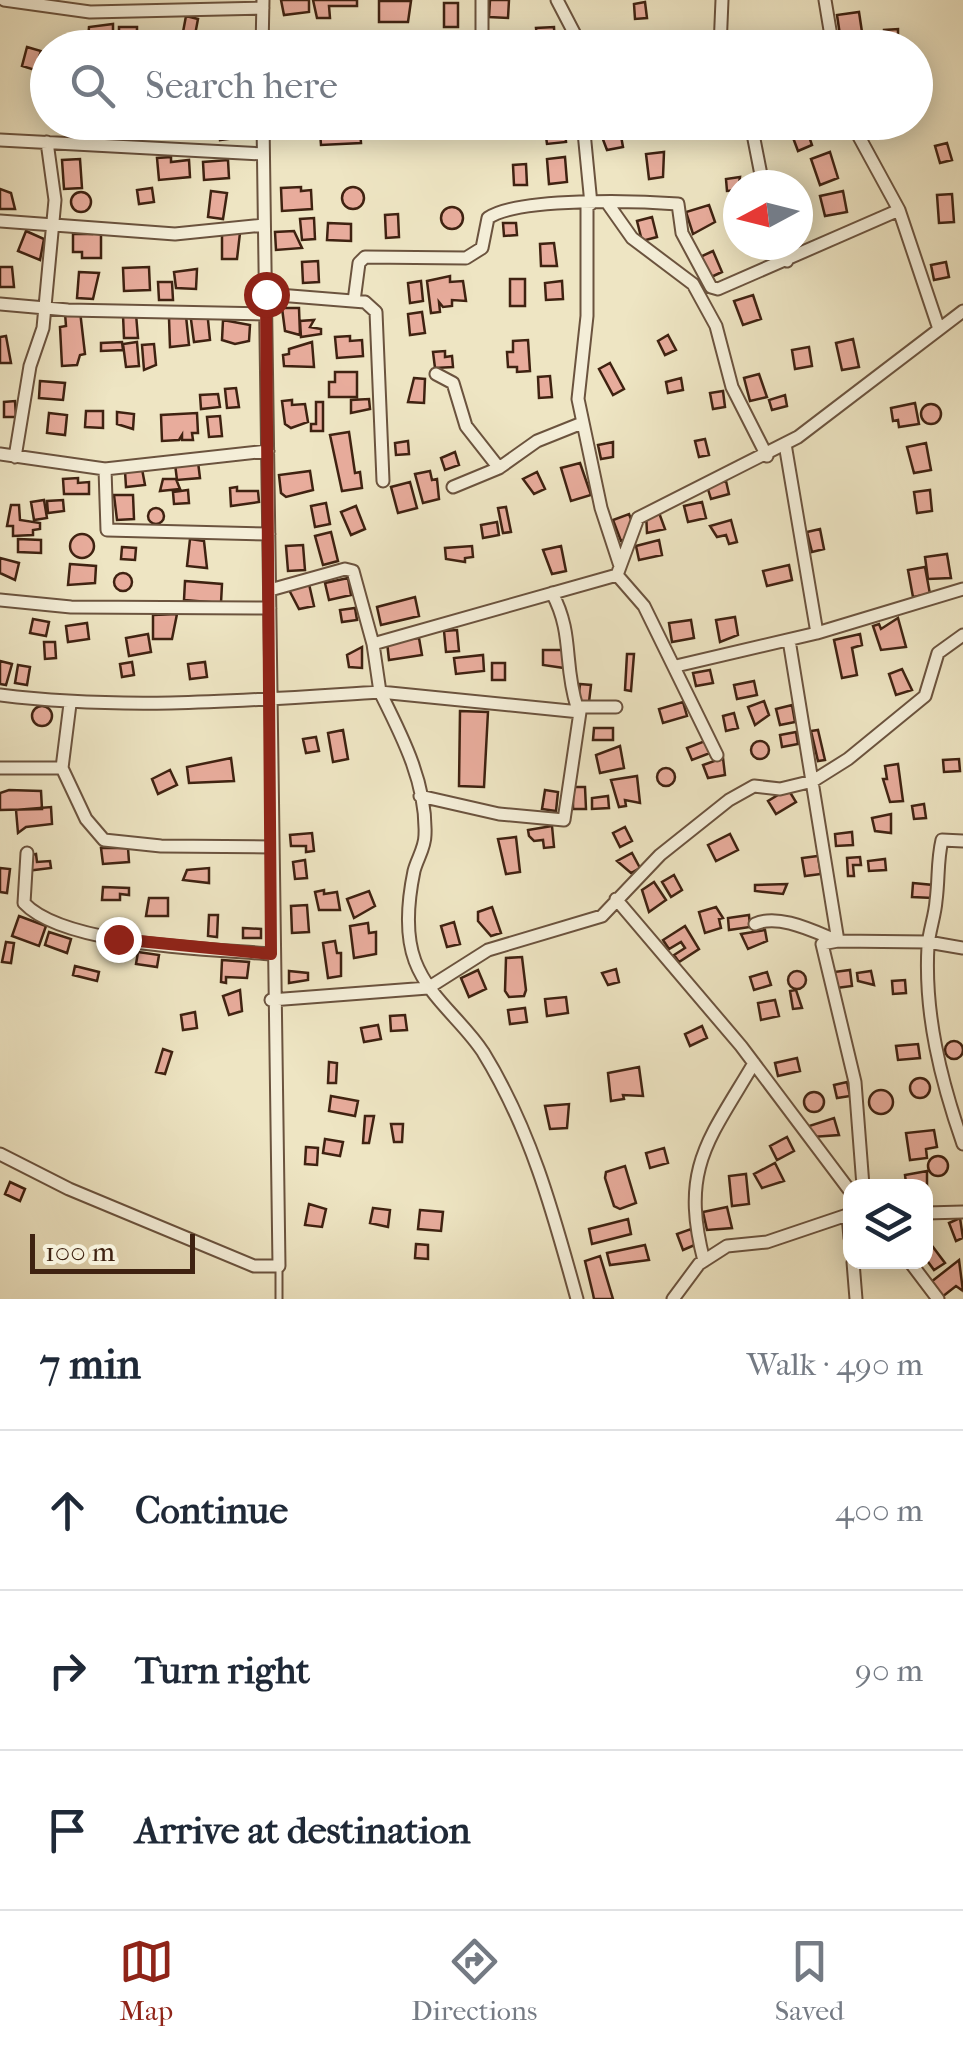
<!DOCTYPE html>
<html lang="en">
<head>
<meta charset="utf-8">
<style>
	:root { --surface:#fff; --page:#f6f6f7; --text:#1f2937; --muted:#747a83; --line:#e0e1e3; --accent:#8f2418 }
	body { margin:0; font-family:"IM FELL French Canon",serif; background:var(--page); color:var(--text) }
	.controls { position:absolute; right:30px; bottom:30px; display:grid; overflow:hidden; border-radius:20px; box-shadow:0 5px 25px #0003 }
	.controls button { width:90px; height:90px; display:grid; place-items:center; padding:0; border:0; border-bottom:2px solid var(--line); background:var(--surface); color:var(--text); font:50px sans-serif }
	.compass { position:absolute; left:723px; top:170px; width:90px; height:90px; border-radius:50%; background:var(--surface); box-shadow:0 5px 25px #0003; rotate:263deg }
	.scale { position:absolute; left:30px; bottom:25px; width:165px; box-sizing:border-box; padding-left:10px; border:5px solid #3f2211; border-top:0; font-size:28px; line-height:35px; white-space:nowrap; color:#3f2211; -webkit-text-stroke:8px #f4eed8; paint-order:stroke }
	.stop { position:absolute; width:30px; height:30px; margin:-22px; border:8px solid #8f2418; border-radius:50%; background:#fff }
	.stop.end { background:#8f2418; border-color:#fff; box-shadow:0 2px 10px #0008 }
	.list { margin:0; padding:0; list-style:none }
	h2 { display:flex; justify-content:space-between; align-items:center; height:130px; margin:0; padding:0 40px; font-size:42px }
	h2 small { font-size:32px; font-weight:400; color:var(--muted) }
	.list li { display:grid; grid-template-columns:65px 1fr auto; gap:30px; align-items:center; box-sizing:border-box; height:160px; padding:0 40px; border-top:2px solid var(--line) }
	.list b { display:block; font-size:38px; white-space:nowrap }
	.list em { font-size:32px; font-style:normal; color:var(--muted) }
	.icon { flex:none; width:55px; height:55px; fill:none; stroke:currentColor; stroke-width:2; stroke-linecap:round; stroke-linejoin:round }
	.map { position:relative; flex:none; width:963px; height:1299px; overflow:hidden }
	.search { position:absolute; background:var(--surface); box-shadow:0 5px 25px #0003; left:30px; right:30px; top:30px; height:110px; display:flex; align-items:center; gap:25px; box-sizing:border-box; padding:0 35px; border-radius:55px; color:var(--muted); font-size:38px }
	.sheet { height:610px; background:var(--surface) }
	nav { display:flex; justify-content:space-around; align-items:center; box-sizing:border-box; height:140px; border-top:2px solid var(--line); background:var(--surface); font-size:28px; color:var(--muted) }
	nav a { display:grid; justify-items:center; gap:5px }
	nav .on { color:var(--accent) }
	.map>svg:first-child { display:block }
	.building { fill:#e8ac9c; stroke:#3f2211; stroke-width:2.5 }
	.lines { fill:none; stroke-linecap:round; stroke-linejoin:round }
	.service-casing { stroke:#6b533e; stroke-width:9 }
	.minor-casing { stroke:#6b533e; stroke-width:15 }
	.service { stroke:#f4eed8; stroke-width:5 }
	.minor { stroke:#f4eed8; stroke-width:11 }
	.route { stroke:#8f2418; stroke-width:12 }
</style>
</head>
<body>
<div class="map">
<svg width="963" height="1299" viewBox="0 0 963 1299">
	<rect width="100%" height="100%" fill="#eee5c3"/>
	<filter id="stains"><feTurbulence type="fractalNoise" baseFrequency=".002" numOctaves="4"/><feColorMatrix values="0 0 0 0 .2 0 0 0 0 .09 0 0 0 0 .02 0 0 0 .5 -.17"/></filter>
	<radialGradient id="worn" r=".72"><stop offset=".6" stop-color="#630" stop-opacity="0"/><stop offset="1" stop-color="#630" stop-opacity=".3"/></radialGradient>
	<!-- building -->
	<path class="building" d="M281,0h28v12l-25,3z
		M313,0h44v6h-28l1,12h-13z
		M490,0h19l-1,18 -19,-1z
		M379,1h32l-3,21h-29z
		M645,2l2,16 -12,1 -1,-15z
		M444,3h14v24h-14z
		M859,12l3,20 -22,3 -3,-20z
		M186,16l12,3 -3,16 -12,-3z
		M113,24v24l-25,-7 1,-14z
		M119,27h18v19h-18z
		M554,27l1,21h-17l-2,-20z
		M898,29v15l-14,1v-15z
		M27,47l14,4 -6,19 -13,-4z
		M105,122h17l-1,10 -18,1z
		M174,122h15l1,11 -15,1z
		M209,122h29l-2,16 -16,2 -2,-14 -9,1z
		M544,122h20l2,20 -19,2z
		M677,122h19l1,7 -19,3z
		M804,122l8,23 -14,6 -9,-24z
		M619,125l4,22 -16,3 -8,-21z
		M360,130l1,13 -40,2 -1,-13z
		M947,143l5,17 -12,3 -5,-17z
		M664,152l-1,25 -14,2 -3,-25z
		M830,152l8,26 -18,7 -9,-26z
		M171,157v5l18,-2 1,17 -31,3 -2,-22z
		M565,157l2,25 -18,2 -2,-25z
		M80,159l2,29 -18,1 -2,-29z
		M228,160l1,18 -25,2 -1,-18z
		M526,164l1,21h-13l-1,-20z
		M740,177l-2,13 -11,1 -1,-12z
		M342 198a11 11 0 1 1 22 0a11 11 0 1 1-22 0Z
		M301,187v4l10,-1 1,19 -30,2 -1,-23z
		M152,188l2,14 -15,2 -2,-14z
		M0,189l11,4 4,16h-15z
		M211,191l16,2 -4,26 -15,-2z
		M843,191l4,21 -22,4 -5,-20z
		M71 202a10 10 0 1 1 20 0a10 10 0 1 1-20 0Z
		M952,194l2,28 -15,1 -2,-28z
		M709,205l6,17 -22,12 -7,-22z
		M441 218a11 11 0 1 1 22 0a11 11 0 1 1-22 0Z
		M398,214l1,23 -13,1 -1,-23z
		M652,217l5,20 -15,4 -5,-20z
		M314,218l1,21 -13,1 -2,-21z
		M328,223l23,1v17l-24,-1z
		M503,223h13l1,12 -13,1z
		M92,229h9v29h-19v-6h-9v-18h19z
		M26,231l18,8 -4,21 -22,-9z
		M294,231l8,17 -26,2 -1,-18z
		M222,232l18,1 -3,26h-15z
		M554,243l3,23h-16l-1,-22z
		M713,251l9,21 -13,6 -9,-21z
		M318,261l1,21 -16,1 -1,-21z
		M946,262l3,15 -15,3 -3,-15z
		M0,267h12l2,20h-14z
		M149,267l1,23 -26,1 -1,-23z
		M197,269l-1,20 -20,-1 -2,-16z
		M79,272l20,1 -6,26 -16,-1z
		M450,276v6l13,-1 3,20 -14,-1v6l-9,1 -4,-5 1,10 -9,1 -4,-32z
		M510,279h15v27h-15z
		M421,281l2,20 -13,2 -2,-20z
		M562,281l1,18 -17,1 -1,-17z
		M158,282h14l1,18h-14z
		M753,295l8,24 -18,6 -9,-24z
		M282,308h17l1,27 -15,-4z
		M207,310l3,30 -16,2 -4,-30z
		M80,311l5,43 -5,1 -3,10 -15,1 -2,-39 6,-1 -1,-13z
		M422,312l3,21 -15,2 -2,-21z
		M136,314l2,24h-14l-1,-23z
		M186,316l3,29 -19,2 -1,-29z
		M223,320l27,5 -1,16 -14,3 -13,-4z
		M314,320l-4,7 11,2v5l-20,3 -1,-16z
		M668,335l8,15 -11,5 -7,-14z
		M6,336l5,27h-11v-26z
		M350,336v5l12,-1 1,16 -26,2 -2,-21z
		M853,339l6,28 -17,3 -6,-27z
		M528,340l2,31 -13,1v-5h-9l-1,-15h6v-11z
		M122,342l1,8 -22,1v-8z
		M137,342l2,24 -13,1 -3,-23z
		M312,342l2,25 -30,-1 -1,-11 6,-1v-5z
		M154,344l2,21 -12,5 -2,-25z
		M809,347l3,19 -17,3 -3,-19z
		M445,351v6l7,-1 1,11 -18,1 -2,-16z
		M610,363l14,26 -11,6 -14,-26z
		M335,372h22v25h-28v-15h6z
		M759,374l8,23 -17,4 -6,-23z
		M550,376l2,21 -13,1 -1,-21z
		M414,378l11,1 -1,24 -16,-1z
		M681,378l2,12 -15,3 -2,-11z
		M40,381l25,2 -2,17 -24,-2z
		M236,388l3,19 -12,1 -2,-19z
		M723,391l2,16 -12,2 -3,-16z
		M218,394l2,13 -19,2 -1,-14z
		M785,395l2,11 -15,4 -3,-10z
		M369,399l1,10 -19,4v-13z
		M292,400v5l13,-1 3,18 -17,6 -6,-4 -3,-23z
		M15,401l1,16h-12v-15z
		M316,402h7v29h-12v-7h5z
		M915,403l4,21 -20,3 -1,-7 -5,1 -2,-13z
		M921 414a10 10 0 1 1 20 0a10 10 0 1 1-20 0Z
		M86,411h17v17l-18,-1z
		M117,412l17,2 -1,15 -16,-5z
		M49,413l18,2 -2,20 -18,-2z
		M197,413l1,20h-6l1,7h-11v-5l-3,5 -17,1 -1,-26z
		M220,416l2,20 -13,1 -2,-20z
		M349,432l6,41 5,-1 2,16 -20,3 -12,-56z
		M705,439l4,16 -10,2 -4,-16z
		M408,441l1,13 -13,1 -1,-12z
		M613,442v15l-12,2 -3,-14z
		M926,443l5,27 -17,3 -7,-26z
		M455,452l4,13 -14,5 -4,-12z
		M198,462l2,16 -23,2 -2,-16z
		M580,463l11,32 -20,6 -10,-33z
		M142,469l3,16 -19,2 -1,-16z
		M310,471l3,19 -27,7 -5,-4 -2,-18z
		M430,471l2,9 5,-1 2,20 -16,4 -8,-29z
		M537,472l8,17 -11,5 -11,-15z
		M78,478v5l11,-1v12h-25l-1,-15z
		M163,479h13l4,10 -20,2z
		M726,481l3,13 -18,5 -4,-13z
		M410,482l7,26 -19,5 -7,-26z
		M237,487v4h21l1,11 -28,4 -1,-18z
		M188,490l1,13 -15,1 -1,-12z
		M930,490l2,21 -15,2 -3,-21z
		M114,495h19l1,24 -17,1z
		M44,500l3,18 -13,2 -3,-18z
		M63,500l1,11 -16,2 -1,-12z
		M702,502l4,16 -18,4 -4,-16z
		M326,503l4,21 -15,3 -4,-21z
		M11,505h8l1,15 20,3v6l-7,1v5l-20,1v-10h-6z
		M356,506l9,23 -14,6 -10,-23z
		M506,507l5,25 -8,1 -5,-25z
		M148 516a8 8 0 1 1 16 0a8 8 0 1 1-16 0Z
		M658,510l7,19 -18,4 -1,-21z
		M629,514l8,21 -16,6 -8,-21z
		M731,520l6,22 -8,2 -3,-9 -9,2 -7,-11z
		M497,522l2,13 -16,3 -2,-13z
		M820,529l4,20 -12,3 -5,-20z
		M331,532l7,29 -15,4 -8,-29z
		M70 546a12 12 0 1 1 24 0a12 12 0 1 1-24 0Z
		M18,539l23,1v13l-23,-1z
		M190,539l14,2 3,27 -20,-2z
		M659,540l3,15 -23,5 -3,-14z
		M303,545l2,25 -17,1 -2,-25z
		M472,546l1,11 -8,1v4l-19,-3 -1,-11z
		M561,546l5,25 -14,3 -9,-24z
		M122,547l14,1 -1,12 -14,-1z
		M947,554l4,24 -23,1 -3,-22z
		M0,558l19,5 -4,17 -15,-7z
		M70,564l26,2 -1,17 -27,2z
		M789,565l3,15 -25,6 -4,-15z
		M925,567l5,27 -17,3 -5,-27z
		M114 582a9 9 0 1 1 18 0a9 9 0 1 1-18 0Z
		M348,578l3,17 -22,5 -4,-17z
		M185,581l37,3 -1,19 -37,-3z
		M309,584l5,22 -15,3 -11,-21z
		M415,597l4,19 -38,9 -4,-18z
		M355,608l2,12 -15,2 -2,-12z
		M177,614l-5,25h-19v-24z
		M735,617l3,18 -18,7 -4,-22z
		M898,618l8,29 -25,3 -8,-24 6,-2 2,5z
		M33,619l16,3 -3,14 -16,-3z
		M691,620l3,18 -22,4 -3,-19z
		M87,623l2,16 -21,3 -2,-16z
		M457,630l2,21 -13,1 -2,-21z
		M148,634l3,18 -22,4 -3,-18z
		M860,634l2,11 -10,3 5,27 -15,3 -8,-38z
		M419,638l3,17 -33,5 -2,-18z
		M44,642h11l1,16 -11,1z
		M362,647v21l-13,-1 -2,-12z
		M543,650h21v18l-21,-3z
		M627,654h7l-3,37 -6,-1z
		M483,655l1,16 -28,3 -2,-16z
		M0,661l12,3 -6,21 -6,-1z
		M132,662l2,13 -12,2 -2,-13z
		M205,662l2,15 -17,2 -2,-15z
		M492,663h13v17h-13z
		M18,665l12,2 -3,18 -12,-2z
		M902,669l10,21 -16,5 -7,-21z
		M710,670l3,13 -17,3 -3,-13z
		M754,681l3,14 -20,4 -3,-14z
		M580,684l11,1 -2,17 -11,-1z
		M764,701l5,14 -14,10 -7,-18z
		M683,702l4,14 -24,7 -4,-14z
		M792,705l3,17 -15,3 -4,-16z
		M32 716a10 10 0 1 1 20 0a10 10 0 1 1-20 0Z
		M460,711l28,1 -4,75 -25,-1z
		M734,713l4,15 -12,3 -3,-15z
		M594,728h19v12h-20z
		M343,730l5,29 -15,3 -5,-29z
		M818,730l7,30 -7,1 -7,-30z
		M796,732l2,12 -16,3 -2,-12z
		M316,737l3,14 -13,2 -3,-14z
		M705,741l5,12 -18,7 -5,-12z
		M751 750a9 9 0 1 1 18 0a9 9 0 1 1-18 0Z
		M620,746l4,22 -24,5 -4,-18z
		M231,758l3,23 -45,2 -2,-16z
		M723,758l2,17 -17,3 -5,-13z
		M959,759l1,12 -16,1 -1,-12z
		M898,764l5,37 -13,1 -7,-23h4l-2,-13z
		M657 777a9 9 0 1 1 18 0a9 9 0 1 1-18 0Z
		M170,770l7,15 -19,9 -6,-15z
		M637,776l3,27 -15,-3 1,6 -7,1 -8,-27z
		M573,787h12l1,22h-13z
		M788,789l8,13 -20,12 -8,-13z
		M9,790l32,1 1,18 -42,1v-17z
		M545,790l13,2 -2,19 -14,-2z
		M608,796l1,12 -17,1v-11z
		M924,804l2,14 -12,1 -2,-13z
		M51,807l1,17 -26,3 -8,6 -2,-23z
		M891,814v19l-16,-2 -3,-13z
		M552,826l2,21 -10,1 -1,-8 -9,1 -5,-5 -1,-6z
		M625,827l7,14 -12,6 -7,-14z
		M852,832l1,13 -17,1 -1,-12z
		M312,833l2,18 -8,1v-6h-15l-1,-11z
		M730,834l8,16 -22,11 -8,-16z
		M516,837l4,35 -14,2 -8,-35z
		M101,848h27l1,14 -26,2z
		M632,853l8,15 -9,5 -14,-12z
		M36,854l1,8 13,-1 1,7 -25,3 -1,-15z
		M818,856l3,18 -16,2 -3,-18z
		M860,857l1,8h-8l1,11h-6l-1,-18z
		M885,859l1,11 -17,1 -1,-10z
		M305,860l2,18 -12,1 -2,-17z
		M0,868l10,1 -3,24 -7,-1z
		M209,868v15l-26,-3 4,-10z
		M674,875l8,15 -11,7 -9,-15z
		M654,882l12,18 -17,12 -7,-22z
		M913,883l20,2v13l-21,-1z
		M787,884l-4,10 -28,-3v-6z
		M103,887l26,1v7l-9,-1v6h-18z
		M324,890v4l13,-2 3,18h-21l-4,-18z
		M369,891l6,15 -21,12 -7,-19z
		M149,898h19v18h-22z
		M307,905l2,27 -17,1 -1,-27z
		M492,907l9,26 -10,3 -13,-15v-9z
		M716,907l7,11 -4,1 2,9 -16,5 -6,-21z
		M209,915h9l-1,22 -9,-1z
		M749,915l1,12 -21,3 -1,-12z
		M19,916l27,10 -7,20 -27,-10z
		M454,922l6,22 -13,3 -6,-21z
		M368,923l1,10 7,-1v22l-22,4 -4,-32z
		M685,926l14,23 -20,13 -5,-7 11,-7 -4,-6 -12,7 -6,-9z
		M243,928l18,1v9h-18z
		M765,930l2,11 -19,8 -7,-15z
		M49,932l22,7 -4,14 -22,-8z
		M335,941l2,12h4v23l-13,2 -5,-35z
		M6,942l8,1 -3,20 -9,-1z
		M138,952l21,3 -2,12 -21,-3z
		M522,957l4,33 -2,6 -15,1 -4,-6 1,-33z
		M222,960l27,2 -2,16 -21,-1v6l-5,-1z
		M75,966l24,6 -2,9 -24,-6z
		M616,969l3,13 -11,3 -6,-12z
		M478,970l8,19 -17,8 -8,-19z
		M850,970l2,16 -16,2 -2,-16z
		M788 980a9 9 0 1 1 18 0a9 9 0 1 1-18 0Z
		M289,971l19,2v7l-19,3z
		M871,971l3,14 -16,-4 -1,-8z
		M767,972l4,13 -17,5 -4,-13z
		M905,980l1,13 -13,1 -1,-13z
		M240,990l2,21 -13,4 -6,-19z
		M796,990l6,18 -9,1 -3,-18z
		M566,997l2,16 -21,3 -2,-17z
		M775,1000l4,16 -18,4 -3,-17z
		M525,1008l2,14 -17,2 -2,-14z
		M195,1012l2,16 -14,2 -2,-15z
		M405,1015l2,15 -16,1 -1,-15z
		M378,1025l3,14 -17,3 -3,-14z
		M702,1026l5,12 -17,8 -5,-12z
		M945 1050a9 9 0 1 1 18 0a9 9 0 1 1-18 0Z
		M918,1044l2,14 -22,2 -2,-14z
		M163,1049l9,3 -7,22 -9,-2z
		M797,1058l3,13 -22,5 -3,-13z
		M329,1062l8,1 -1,20h-8z
		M639,1067l4,29 -20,-1 1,4 -13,2 -3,-28z
		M910 1088a10 10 0 1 1 20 0a10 10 0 1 1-20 0Z
		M847,1082l3,14 -13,2 -3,-13z
		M869 1102a12 12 0 1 1 24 0a12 12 0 1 1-24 0Z
		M804 1102a10 10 0 1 1 20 0a10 10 0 1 1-20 0Z
		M331,1096l27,5 -3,15 -26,-5z
		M569,1104l-2,24 -17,1 -5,-23z
		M365,1116h9l-5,27h-6z
		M834,1118l5,17 -27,2 -3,-11z
		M391,1124h12l-1,18h-8z
		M934,1130l3,17 -11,2 1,9 -17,2 -4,-27z
		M787,1137l7,14 -17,9 -7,-14z
		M325,1139l18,3 -3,14 -17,-3z
		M306,1147l12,1 -1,17 -12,-1z
		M664,1148l4,15 -18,5 -4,-15z
		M928 1166a10 10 0 1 1 20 0a10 10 0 1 1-20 0Z
		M775,1163l9,18 -22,7 -8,-14z
		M625,1166l11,37 -16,6 -6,-3 -9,-28 1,-6z
		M927,1171v23l-1,-8 -20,-3 -1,-8z
		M746,1174l3,30 -17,2 -3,-30z
		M10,1182l15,7 -5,12 -15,-7z
		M309,1204l17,5 -4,18 -17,-2z
		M727,1207l5,21 -25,2 -4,-18z
		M373,1208l17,2 -2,17 -18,-4z
		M420,1210l23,2 -2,19 -23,-2z
		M960,1218l3,20 -7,3 -7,-18z
		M628,1219l3,15 -39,10 -3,-15z
		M691,1229l6,15 -14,6 -6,-16z
		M416,1244l12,1v14l-13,-1z
		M645,1245l4,15 -39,5 -3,-12z
		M933,1247l12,16 -11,7 -8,-11v-6z
		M600,1256l13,43h-19l-1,-5 -8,-33z
		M959,1260l4,31 -7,-5 -14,11 -11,-15z"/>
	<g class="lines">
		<defs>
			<path id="service" d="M279,1267v32"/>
			<path id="minor" d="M4,0l86,12 173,-4
				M557,0l25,48
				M825,0l8,48
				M262,48l1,-48
				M482,48v-48
				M720,48l2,-48
				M583,122l8,82
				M738,122l14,7 11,56
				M851,122l48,88 40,119
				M0,140l263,14
				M587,204v112l-9,83 23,109 19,58
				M608,204l24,34 61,46 23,42 16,61 35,69
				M0,221l175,13 89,-9
				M782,245l5,16
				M266,294l99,8 11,10 7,169
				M354,301l5,-38 6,-6 101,1 16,-10 6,-30c30,-21 151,-17 190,-14l4,29 29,54 7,2 181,-79
				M0,304l68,6 198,4
				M436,374l17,9 13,43 33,42 -46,19
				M785,444l32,189
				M0,454l105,15 163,-18
				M15,457l15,-91 13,-38 12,-128 -8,-58
				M499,468l38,-27 45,-18
				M105,469l2,61 162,4
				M617,575l21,-57 160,-81 165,-126
				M617,575l27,31 73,149
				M270,590l75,-21 8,2 20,73
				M552,593c22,41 11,70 25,114h39
				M0,600l71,7 199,1
				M789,640l49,301 90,1 35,6
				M676,666l141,-33 146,-44
				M0,695c127,16 253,5 380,-3 22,44 47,92 45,143 0,13 -8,24 -11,36 -6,29 -9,63 1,90 14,37 47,59 68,91 48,78 70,160 94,247
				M70,704l-8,64 24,51 18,21 57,6 110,1
				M0,768h62
				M420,796l79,18 65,6 16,-108 -200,-20 -7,-48 244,-69
				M963,841l-21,-1c-5,21 -3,39 -6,61 -1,15 -7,30 -8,45 -4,68 13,135 35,198
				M27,853l-3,50c40,43 189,46 247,51
				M616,899l125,147 109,145
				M755,924c24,-11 60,8 83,17l-16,3 33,138 8,104
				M271,1000l157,-12 60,-38 114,-34 58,-61 69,-55 25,-14 26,3 33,-8 35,-22 77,-63 13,-43 25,-18
				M0,1154l69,35 185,77h25l-16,-1144
				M926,1213l37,-1
				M848,1215l2,23
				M704,1261c-24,-93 4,-120 50,-198
				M853,1262l3,37
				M910,1262l28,37
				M673,1299l26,-35 28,-18 40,-4 83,-28"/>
		</defs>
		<!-- service casing -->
		<use href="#service" class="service-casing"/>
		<!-- minor casing -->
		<use href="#minor" class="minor-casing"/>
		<!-- service -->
		<use href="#service" class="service"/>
		<!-- minor -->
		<use href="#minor" class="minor"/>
	</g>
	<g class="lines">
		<!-- route -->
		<path class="route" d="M118,939l153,15 -5,-660"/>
	</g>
	<rect width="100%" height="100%" filter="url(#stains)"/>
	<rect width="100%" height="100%" fill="url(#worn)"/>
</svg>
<div class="controls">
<button><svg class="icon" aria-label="layers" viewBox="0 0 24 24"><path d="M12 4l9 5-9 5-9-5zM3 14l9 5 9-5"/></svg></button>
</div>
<svg class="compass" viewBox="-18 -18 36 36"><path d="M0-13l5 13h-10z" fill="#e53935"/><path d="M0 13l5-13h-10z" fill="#747a83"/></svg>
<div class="scale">100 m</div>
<div class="stop" style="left:266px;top:294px"></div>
<div class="stop end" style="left:118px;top:939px"></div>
<div class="search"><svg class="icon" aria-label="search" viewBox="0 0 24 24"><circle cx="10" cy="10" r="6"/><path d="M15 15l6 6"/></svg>Search here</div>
</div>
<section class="sheet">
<h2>7 min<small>Walk · 490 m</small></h2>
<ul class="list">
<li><svg class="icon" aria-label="ahead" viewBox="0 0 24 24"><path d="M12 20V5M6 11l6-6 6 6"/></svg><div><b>Continue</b></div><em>400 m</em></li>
<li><svg class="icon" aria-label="right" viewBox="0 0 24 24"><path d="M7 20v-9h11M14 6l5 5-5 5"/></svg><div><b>Turn right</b></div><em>90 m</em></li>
<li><svg class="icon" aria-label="arrive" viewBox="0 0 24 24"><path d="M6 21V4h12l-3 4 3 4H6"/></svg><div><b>Arrive at destination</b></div></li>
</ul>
</section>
<nav>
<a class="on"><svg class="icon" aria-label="map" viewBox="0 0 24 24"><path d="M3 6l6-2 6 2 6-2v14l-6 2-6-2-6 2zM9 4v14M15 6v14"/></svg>Map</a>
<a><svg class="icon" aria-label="directions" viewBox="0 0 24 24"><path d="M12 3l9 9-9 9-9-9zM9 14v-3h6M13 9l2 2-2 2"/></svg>Directions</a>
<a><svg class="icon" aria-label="saved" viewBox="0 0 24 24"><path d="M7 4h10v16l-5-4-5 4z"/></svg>Saved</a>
</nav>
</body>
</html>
